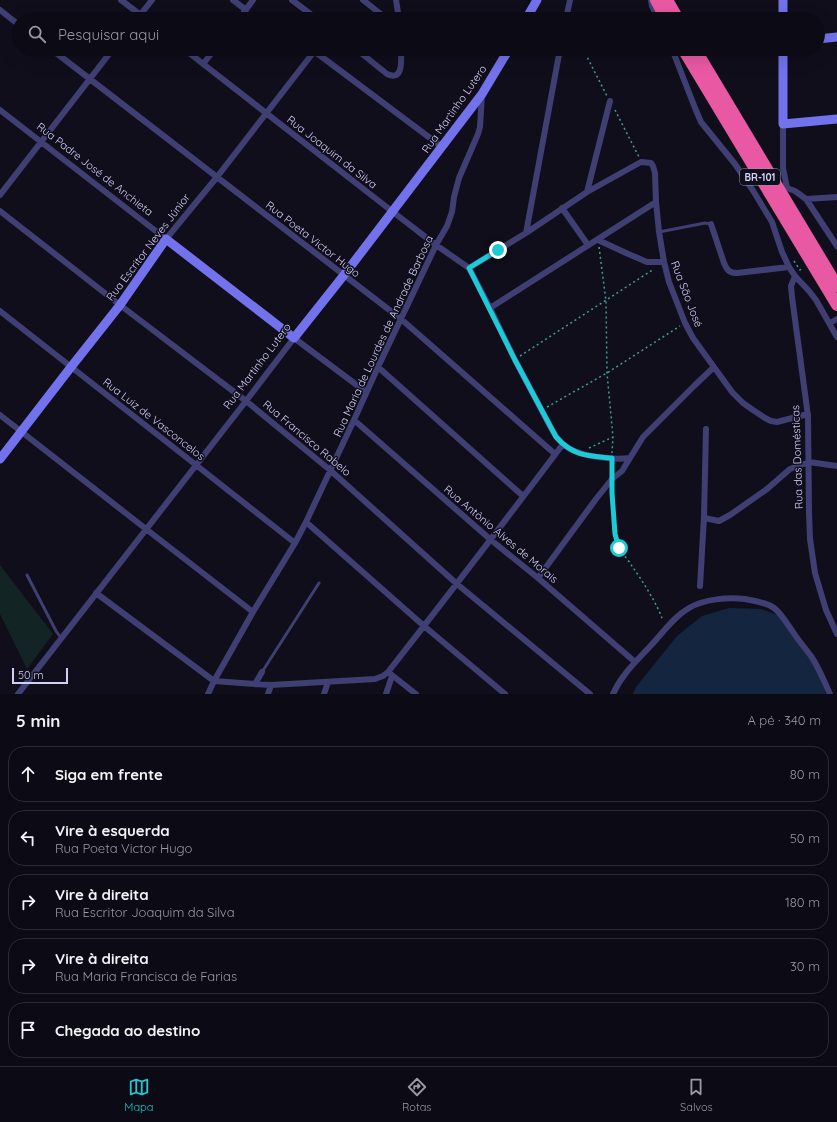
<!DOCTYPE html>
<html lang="pt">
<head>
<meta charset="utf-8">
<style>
	:root { --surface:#0c0a14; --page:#15131d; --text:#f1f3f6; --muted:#9a9aa0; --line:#2c2b34; --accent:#1dcad6 }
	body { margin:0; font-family:Quicksand,sans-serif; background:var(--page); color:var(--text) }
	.scale { position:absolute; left:12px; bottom:10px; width:56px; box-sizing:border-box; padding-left:4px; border:2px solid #d2cff9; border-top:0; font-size:11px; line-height:14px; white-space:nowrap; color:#d2cff9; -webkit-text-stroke:3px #100e1b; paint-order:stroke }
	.stop { position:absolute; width:12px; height:12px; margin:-9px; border:3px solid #1dcad6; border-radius:50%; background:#fff }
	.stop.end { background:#1dcad6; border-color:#fff; box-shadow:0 1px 4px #0008 }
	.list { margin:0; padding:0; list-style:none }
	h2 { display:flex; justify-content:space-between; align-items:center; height:52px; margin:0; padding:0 16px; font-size:17px }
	h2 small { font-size:13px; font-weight:400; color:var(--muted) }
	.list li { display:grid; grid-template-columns:26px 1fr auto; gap:12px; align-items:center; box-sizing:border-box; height:56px; margin:0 8px 8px; padding:0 8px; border:1px solid var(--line); border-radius:16px }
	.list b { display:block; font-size:15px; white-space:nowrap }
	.list p { margin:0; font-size:13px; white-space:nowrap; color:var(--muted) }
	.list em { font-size:13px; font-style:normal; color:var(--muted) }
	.icon { flex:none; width:22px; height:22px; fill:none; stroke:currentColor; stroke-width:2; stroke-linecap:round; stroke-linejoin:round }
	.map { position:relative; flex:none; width:837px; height:694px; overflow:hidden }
	.search { position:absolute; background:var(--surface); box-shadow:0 4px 16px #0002; left:12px; right:12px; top:12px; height:44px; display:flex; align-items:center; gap:10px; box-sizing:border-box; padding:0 14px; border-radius:22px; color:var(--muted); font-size:15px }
	.sheet { height:372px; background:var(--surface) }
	nav { display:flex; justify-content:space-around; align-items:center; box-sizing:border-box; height:56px; border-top:1px solid var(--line); background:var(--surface); font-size:11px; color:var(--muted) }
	nav a { display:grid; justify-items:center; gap:2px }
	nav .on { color:var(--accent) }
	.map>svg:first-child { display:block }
	.green { fill:#122423 }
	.water { fill:#14263f }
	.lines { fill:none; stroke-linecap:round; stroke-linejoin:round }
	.path { stroke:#3c9f96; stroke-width:1.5; stroke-dasharray:2 3; stroke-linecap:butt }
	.lane { stroke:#3f3f74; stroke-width:3 }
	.street { stroke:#3f3f74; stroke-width:6 }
	.secondary { stroke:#7273ec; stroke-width:9 }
	.highway { stroke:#e959a3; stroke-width:12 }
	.route { stroke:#1dcad6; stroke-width:5 }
	.labels { text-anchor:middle; stroke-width:3; stroke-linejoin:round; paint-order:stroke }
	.shield { fill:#100e1b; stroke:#9895b6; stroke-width:1 }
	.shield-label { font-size:10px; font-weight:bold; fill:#d2cff9 }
	.street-label { font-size:11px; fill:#d2cff9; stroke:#100e1b }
</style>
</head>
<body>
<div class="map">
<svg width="837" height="694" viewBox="0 0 837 694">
	<rect width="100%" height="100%" fill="#100e1b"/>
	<!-- green -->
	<path class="green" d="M0,565l53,69 -26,35 -27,-55z"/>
	<!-- water -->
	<path class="water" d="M729,608l32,1 19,7 34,46 12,32h-193l3,-7 41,-51 25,-20z"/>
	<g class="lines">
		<!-- path -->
		<path class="path" d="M583,49l24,47
			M615,110l24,47
			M599,247l7,54 1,72 6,64 -1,16
			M794,261l6,9 3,-2
			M520,356l134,-87
			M547,407l60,-34 73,-47
			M589,448l24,-11
			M612,489l5,53c3,10 10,16 15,24 11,16 25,37 31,55"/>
		<!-- lane -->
		<path class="lane" d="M659,232l46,-9 6,1
			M27,575l29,56 5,7
			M262,672l57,-89"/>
		<!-- street -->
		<path class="street" d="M121,0l25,19
			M233,0l13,10
			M292,0l25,19
			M363,0l24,19
			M396,0l3,19
			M651,0l1,6 6,13
			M0,10l19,15
			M137,19l15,-19
			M239,19l14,-19
			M566,19l4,-19
			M51,49l350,270 154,135
			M184,49l209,163 43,33 33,23 21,40 25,52 35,66c4,7 7,13 13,18 14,13 48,16 67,14l13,-21 51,-51 20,-19
			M356,49l31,25c17,8 14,-15 14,-25
			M672,49l23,59 6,14 34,42 17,25 20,33 10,30 7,15 6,9 14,15 7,9 21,37
			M314,51l128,96
			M203,64l12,-15
			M0,110l166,129 51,-62 99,-128
			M783,124v44l4,20
			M787,188l8,3 11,8 31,-2
			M587,192l23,-91
			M0,195l113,-146
			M806,199l31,47
			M562,208l26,37
			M0,211l120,94 126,96 84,69 127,114 133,110
			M711,224l13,39c3,7 5,10 13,10l52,-6
			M526,233l34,-184
			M598,240l28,13 21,9h17
			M469,268l57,-35 61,-41 54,-30 10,1 2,3 2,7 1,29 3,30 5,30 5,20 16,41 8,15 39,54 11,11 10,7 12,8 6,3 6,1 31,-8
			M795,276l-4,10 1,11 16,119 1,97 1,26 5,34 11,37 11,24
			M490,308l166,-106
			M0,311l196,154 99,78
			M830,323l7,-4
			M378,367l145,129
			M0,415l146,114 107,83
			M354,420l137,120 47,38 97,84
			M706,429l-2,88 5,2 10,2 11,-6 37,-26 23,-20 19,-7
			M809,462l28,4
			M306,522l118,104 81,68
			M538,578l58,-79 16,-20 10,-8 8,-13
			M700,586l4,-69
			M96,593l118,88
			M388,672l28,22
			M214,681l41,3 16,1 104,-6 8,-3 5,-4c59,-75 117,-151 175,-228
			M255,684l7,-12
			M18,694l228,-293 48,-63 72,54
			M208,694l6,-13 39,-69 42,-69 11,-21 48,-102 24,-53 58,-122 11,-19 5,-14 2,-15 5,-19 19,-44 2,-7 2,-33
			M268,694l3,-9
			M324,694l4,-12
			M386,694l6,-18
			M613,694c9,-21 26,-35 41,-52 11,-12 21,-26 35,-34 15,-9 39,-11 56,-9 10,2 21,3 29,9 8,6 13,16 19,24 5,8 12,16 18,24 8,12 13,25 19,38"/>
		<!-- secondary -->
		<path class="secondary" d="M526,19l11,-19
			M783,19v-19
			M818,39l19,-2
			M783,49v75l54,-5
			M0,459l71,-92 49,-62 46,-66 128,99 50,-63 138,-181 27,-45"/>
		<!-- highway -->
		<path class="highway" d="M656,0l10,19
			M667,0l11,19
			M683,49l154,256
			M695,49l142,237"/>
	</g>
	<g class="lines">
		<!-- route -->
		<path class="route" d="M498,250l-29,18 46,92 41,77c17,19 32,19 56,21v35l3,41 4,14"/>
	</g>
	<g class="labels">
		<!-- shield labels -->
		<rect class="shield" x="740" y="169" width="40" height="16" rx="3"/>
		<g class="shield-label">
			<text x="760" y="181">BR-101</text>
		</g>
		<!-- street labels -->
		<g class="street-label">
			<text transform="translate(454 109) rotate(-55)" y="4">Rua Martinho Lutero</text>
			<text transform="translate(332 152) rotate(38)" y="4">Rua Joaquim da Silva</text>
			<text transform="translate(95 169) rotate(38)" y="4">Rua Padre José de Anchieta</text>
			<text transform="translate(313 239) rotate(38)" y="4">Rua Poeta Victor Hugo</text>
			<text transform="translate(148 247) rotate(-53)" y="4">Rua Escritor Neves Júnior</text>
			<text transform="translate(687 294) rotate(69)" y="4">Rua São José</text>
			<text transform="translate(383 336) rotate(-65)" y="4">Rua Maria de Lourdes de Andrade Barbosa</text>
			<text transform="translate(257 366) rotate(-53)" y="4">Rua Martinho Lutero</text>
			<text transform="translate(154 419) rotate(38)" y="4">Rua Luiz de Vasconcelos</text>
			<text transform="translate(307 438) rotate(40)" y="4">Rua Francisco Rabelo</text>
			<text transform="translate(797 457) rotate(-92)" y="4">Rua das Domésticas</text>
			<text transform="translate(501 534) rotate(40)" y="4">Rua Antônio Alves de Morais</text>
		</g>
	</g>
</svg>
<div class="scale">50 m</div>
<div class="stop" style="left:619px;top:548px"></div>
<div class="stop end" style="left:498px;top:250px"></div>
<div class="search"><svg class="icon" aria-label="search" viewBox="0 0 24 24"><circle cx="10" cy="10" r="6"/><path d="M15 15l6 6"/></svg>Pesquisar aqui</div>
</div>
<section class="sheet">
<h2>5 min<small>A pé · 340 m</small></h2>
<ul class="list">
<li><svg class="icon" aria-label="ahead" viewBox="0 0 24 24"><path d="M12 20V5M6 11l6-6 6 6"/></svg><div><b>Siga em frente</b></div><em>80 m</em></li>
<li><svg class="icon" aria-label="left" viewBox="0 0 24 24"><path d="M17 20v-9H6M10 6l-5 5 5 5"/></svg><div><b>Vire à esquerda</b><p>Rua Poeta Victor Hugo</p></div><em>50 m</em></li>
<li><svg class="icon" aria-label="right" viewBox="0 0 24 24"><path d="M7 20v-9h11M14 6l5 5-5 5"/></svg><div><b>Vire à direita</b><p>Rua Escritor Joaquim da Silva</p></div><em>180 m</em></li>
<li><svg class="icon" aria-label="right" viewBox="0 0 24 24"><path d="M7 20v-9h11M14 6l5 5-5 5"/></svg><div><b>Vire à direita</b><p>Rua Maria Francisca de Farias</p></div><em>30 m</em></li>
<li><svg class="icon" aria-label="arrive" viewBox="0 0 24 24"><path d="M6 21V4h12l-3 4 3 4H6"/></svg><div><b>Chegada ao destino</b></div></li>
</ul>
</section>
<nav>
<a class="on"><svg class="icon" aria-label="map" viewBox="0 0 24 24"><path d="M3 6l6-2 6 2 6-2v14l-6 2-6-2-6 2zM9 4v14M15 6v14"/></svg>Mapa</a>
<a><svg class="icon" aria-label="directions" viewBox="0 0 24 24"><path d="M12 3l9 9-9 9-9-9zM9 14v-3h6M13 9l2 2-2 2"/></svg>Rotas</a>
<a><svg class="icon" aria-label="saved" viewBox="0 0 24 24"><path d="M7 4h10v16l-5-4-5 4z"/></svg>Salvos</a>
</nav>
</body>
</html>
